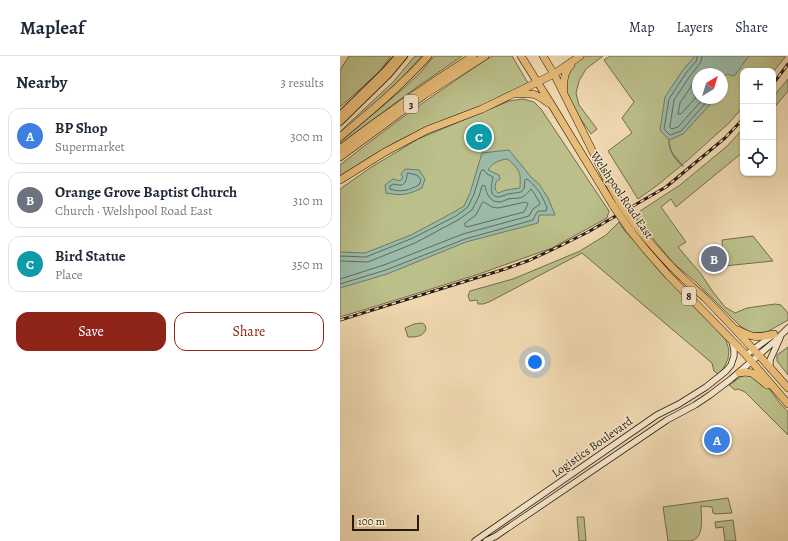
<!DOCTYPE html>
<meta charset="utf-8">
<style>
:root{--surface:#fff;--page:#f6f6f7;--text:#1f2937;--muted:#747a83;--line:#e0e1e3;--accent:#8f2418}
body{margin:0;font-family:Alegreya,serif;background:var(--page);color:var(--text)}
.controls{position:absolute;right:12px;top:12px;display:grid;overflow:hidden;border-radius:8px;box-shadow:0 1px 3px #0004}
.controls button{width:36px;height:36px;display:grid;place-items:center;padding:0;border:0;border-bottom:1px solid var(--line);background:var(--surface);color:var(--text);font:20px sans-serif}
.compass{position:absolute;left:352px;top:12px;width:36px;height:36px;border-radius:50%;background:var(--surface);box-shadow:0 1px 3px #0004;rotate:38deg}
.scale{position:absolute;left:12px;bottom:10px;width:67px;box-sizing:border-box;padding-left:4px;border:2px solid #271b0e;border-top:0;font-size:11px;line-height:14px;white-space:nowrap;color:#271b0e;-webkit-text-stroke:3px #f5e6cc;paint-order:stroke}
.you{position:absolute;left:195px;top:306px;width:14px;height:14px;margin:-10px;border:3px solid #fff;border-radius:50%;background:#1a73e8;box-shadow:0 0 0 6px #1a73e833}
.badge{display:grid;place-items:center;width:26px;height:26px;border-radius:50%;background:var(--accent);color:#fff;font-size:13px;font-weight:700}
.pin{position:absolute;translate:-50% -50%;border:2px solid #fff;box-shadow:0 1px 4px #0006}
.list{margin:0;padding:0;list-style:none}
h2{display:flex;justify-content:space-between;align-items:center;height:52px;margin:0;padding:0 16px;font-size:17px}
h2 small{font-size:13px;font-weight:400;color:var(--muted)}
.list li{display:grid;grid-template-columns:26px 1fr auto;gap:12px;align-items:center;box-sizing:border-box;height:56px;margin:0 8px 8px;padding:0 8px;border:1px solid var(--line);border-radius:12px}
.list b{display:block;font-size:15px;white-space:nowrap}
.list p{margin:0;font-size:13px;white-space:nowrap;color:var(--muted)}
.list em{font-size:13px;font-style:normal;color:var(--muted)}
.actions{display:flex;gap:8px;padding:12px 16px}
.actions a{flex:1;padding:9px 0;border:1px solid var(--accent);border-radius:12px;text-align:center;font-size:14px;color:var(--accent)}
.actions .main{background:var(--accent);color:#fff}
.icon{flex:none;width:22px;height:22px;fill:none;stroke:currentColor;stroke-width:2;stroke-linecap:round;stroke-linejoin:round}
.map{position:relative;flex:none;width:448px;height:485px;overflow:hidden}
header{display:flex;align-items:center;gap:24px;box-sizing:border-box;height:56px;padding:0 20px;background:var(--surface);border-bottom:1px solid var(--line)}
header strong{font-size:19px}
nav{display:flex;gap:22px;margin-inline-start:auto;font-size:14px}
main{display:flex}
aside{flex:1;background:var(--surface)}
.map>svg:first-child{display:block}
.green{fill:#bbbf8a;stroke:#716d4c;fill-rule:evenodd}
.water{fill:#9bbaa8;stroke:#6d7a6a;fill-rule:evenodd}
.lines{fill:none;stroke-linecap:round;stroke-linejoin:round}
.shore{stroke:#616a5b;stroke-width:1}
.stream{stroke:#6d7a6a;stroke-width:1.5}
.secondary-casing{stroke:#271b0e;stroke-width:7}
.primary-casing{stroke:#271b0e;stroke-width:8}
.highway-casing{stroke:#271b0e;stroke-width:8}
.secondary{stroke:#f5e6cc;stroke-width:5.5}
.primary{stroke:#e8bc78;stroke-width:6}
.highway{stroke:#e8bc78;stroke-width:7}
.rail-casing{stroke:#271b0e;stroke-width:3}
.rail{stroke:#f5e6cc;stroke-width:1.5;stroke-dasharray:4.5;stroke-linecap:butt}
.highway-bridge-casing{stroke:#271b0e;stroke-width:8;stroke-linecap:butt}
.highway-bridge{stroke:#e8bc78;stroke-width:7}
.labels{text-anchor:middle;stroke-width:3;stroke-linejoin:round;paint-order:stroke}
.shield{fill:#f5e6cc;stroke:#655847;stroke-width:1}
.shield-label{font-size:11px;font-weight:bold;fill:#271b0e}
.street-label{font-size:12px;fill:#271b0e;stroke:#f5e6cc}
</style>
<header>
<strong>Mapleaf</strong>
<nav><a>Map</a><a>Layers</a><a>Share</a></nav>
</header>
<main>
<aside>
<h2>Nearby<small>3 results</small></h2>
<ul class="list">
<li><span class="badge" style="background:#3f7fe0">A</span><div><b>BP Shop</b><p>Supermarket</p></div><em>300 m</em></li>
<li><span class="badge" style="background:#6b7280">B</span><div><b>Orange Grove Baptist Church</b><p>Church · Welshpool Road East</p></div><em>310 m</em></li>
<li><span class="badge" style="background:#0f9aa8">C</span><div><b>Bird Statue</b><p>Place</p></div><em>350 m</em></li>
</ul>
<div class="actions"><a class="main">Save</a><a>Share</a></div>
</aside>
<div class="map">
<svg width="448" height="485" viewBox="0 0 448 485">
<rect width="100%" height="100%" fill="#f0d9b1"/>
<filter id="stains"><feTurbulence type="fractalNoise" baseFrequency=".005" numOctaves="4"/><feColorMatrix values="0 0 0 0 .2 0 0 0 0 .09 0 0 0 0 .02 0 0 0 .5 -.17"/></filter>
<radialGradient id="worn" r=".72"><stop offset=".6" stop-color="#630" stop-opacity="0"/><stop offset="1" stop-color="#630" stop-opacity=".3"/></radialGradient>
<path class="green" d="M9 0H51L39 16 0 51V14Z
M75 0H82L58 26 0 78V76L7 69 53 26Z
M94 0H122L77 31 0 88V86L64 32 80 17Z
M152 0H172L188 27 145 49 119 58 80 74 54 87 0 121V109C49 70 100 34 152 0Z
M242 0H263L246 13 239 25 236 37 239 49 257 73 251 78 225 40V17Z
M270 0H446L433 16V15H403V51L389 67 349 103 319 128 298 143 268 95 292 77 282 62 294 46 264 4ZM358 18H382V42H358Z
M448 23V35L433 53V41Z
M183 43 194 46 201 53 269 155 267 162 212 192 139 218 72 239 0 261V133L30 112 78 83 169 45Z
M403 73V96L336 151 331 143 321 151 346 186 338 191 361 218 373 236 385 251 395 257 407 252 435 248 441 249 448 257V264L427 276 411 277 399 269 356 226 333 207 294 159 340 129 386 91Z
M279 166 284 174 366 261 386 284 389 294 388 303 383 313 378 318 374 315 372 307 242 197 149 246 143 248H138L137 244 130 245 128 240 130 235 173 223 240 195 266 179Z
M413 180 433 205 384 210 382 184Z
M82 267 85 269 86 273C83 281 76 281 68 281L65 272 74 268Z
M448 291V319L437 305V299Z
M408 319 417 323 431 335 439 346 448 356V379L405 336 398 333 395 334 389 329 402 320Z
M388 442 392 457 375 458 373 457 372 451 361 450C361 460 365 482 351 485 344 485 335 485 328 485L323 451Z
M237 461H244L246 485H239Z
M393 464 396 485H385L383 471 376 472 375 466Z"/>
<path class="water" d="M355 0H409L394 20 387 18 382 22V18H358V42H376L343 78 329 84 320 74 325 41 343 14Z
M169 94 191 121 199 128 208 142 215 159H199L198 167 126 186 47 218 0 232V196L25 197 71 179 114 156 124 150 130 137 142 97ZM167 103C171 105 172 107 175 110 182 118 180 122 180 132L166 134 158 137C154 134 155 130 156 126L160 123 159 119 148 114C152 107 159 104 167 103Z
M65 113 79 114 85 123 82 132C67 139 63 140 46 137L45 129 53 123 60 125 63 121 61 118Z"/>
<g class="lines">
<path class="shore" d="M357 0V4L346 17 329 43 324 73 330 79 341 75 370 42
M362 0 361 6 350 20 334 44 330 70V72L332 73 338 71 364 42
M358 20 340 47 338 58H341L358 39
M68 117 77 119 81 124 79 129C69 134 61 137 50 133V130L53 128C55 128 57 129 59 129 65 130 67 123 67 119Z
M144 146 152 151 158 152 186 146 188 148 184 156 127 171 125 170V167L136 159 142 147Z
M0 200 26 201 73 182 116 160 128 151 134 138 141 115 142 114H144L147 118 153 121C152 127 148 140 158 141 161 141 165 139 168 138 172 137 177 137 181 136L184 133 185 124 187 123C198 132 202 139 207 152L206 155H199L197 156 193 164 125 183 46 214 0 228
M0 205 28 206 75 187 118 164 132 154 139 140 142 130 143 129 145 130C146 137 150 146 159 146 162 146 165 144 168 143 173 142 180 143 184 140 187 138 189 135 191 133L192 134 200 147 199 149 193 153 189 160 123 178 44 209 0 223"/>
<path class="stream" d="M329 84C329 96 335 102 343 110"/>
<g class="secondary-casing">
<path id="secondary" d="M406 299 433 279
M430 311V304L440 282
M135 485 317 359 339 348 366 331 386 315 391 309 394 300V294L392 285
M146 485 156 480 327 364 355 349 370 339 391 323 435 285 448 272"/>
</g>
<g class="primary-casing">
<path id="primary" d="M0 59 45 15 58 0
M0 66 49 18 64 0"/>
</g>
<g class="highway-casing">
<path id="highway" d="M181 0 213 51 274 151
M203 0 214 18 267 124 280 147
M224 34C223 24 224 16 231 9
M177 38C192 37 196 37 208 47
M0 81C31 55 61 30 88 0
M0 93C43 60 87 29 133 0
M0 101 84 39 145 0
M0 124 45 96 87 74 142 53 173 38 214 18 240 0
M295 169C310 187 325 205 342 221 350 229 359 236 367 244 395 273 422 302 448 332
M289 173 306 194 328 219 406 299 448 348
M398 274C413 282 417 282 434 278
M399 317 405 316 412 317 427 329"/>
</g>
<use href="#secondary" class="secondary"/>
<use href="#primary" class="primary"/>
<use href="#highway" class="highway"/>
<g class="rail-casing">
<path id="rail" d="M433 28 448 8
M0 264 165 213 190 204 220 190 248 176 326 131 385 82 403 63"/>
</g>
<use href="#rail" class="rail"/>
<g class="highway-bridge-casing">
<path id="highway-bridge" d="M280 147 295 169
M274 151 289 173"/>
</g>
<use href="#highway-bridge" class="highway-bridge"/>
</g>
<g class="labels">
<g class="shield">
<rect x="64" y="39" width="14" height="18" rx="3"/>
<rect x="342" y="231" width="14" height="18" rx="3"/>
</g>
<g class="shield-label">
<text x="71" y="52">3</text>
<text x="349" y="244">8</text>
</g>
<g class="street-label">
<text transform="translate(282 139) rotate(56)" y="4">Welshpool Road East</text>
<text transform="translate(252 391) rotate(-35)" y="4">Logistics Boulevard</text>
</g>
</g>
<rect width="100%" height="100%" filter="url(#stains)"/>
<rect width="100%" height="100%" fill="url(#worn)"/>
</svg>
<div class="controls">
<button>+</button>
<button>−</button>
<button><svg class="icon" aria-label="locate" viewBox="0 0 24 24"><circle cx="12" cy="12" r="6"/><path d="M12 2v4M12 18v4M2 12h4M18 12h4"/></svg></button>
</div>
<svg class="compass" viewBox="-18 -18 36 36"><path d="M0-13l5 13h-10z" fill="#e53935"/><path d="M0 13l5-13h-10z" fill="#747a83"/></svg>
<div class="scale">100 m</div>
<div class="you"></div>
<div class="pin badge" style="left:377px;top:384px;background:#3f7fe0">A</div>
<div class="pin badge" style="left:374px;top:203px;background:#6b7280">B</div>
<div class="pin badge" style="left:139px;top:81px;background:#0f9aa8">C</div>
</div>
</main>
